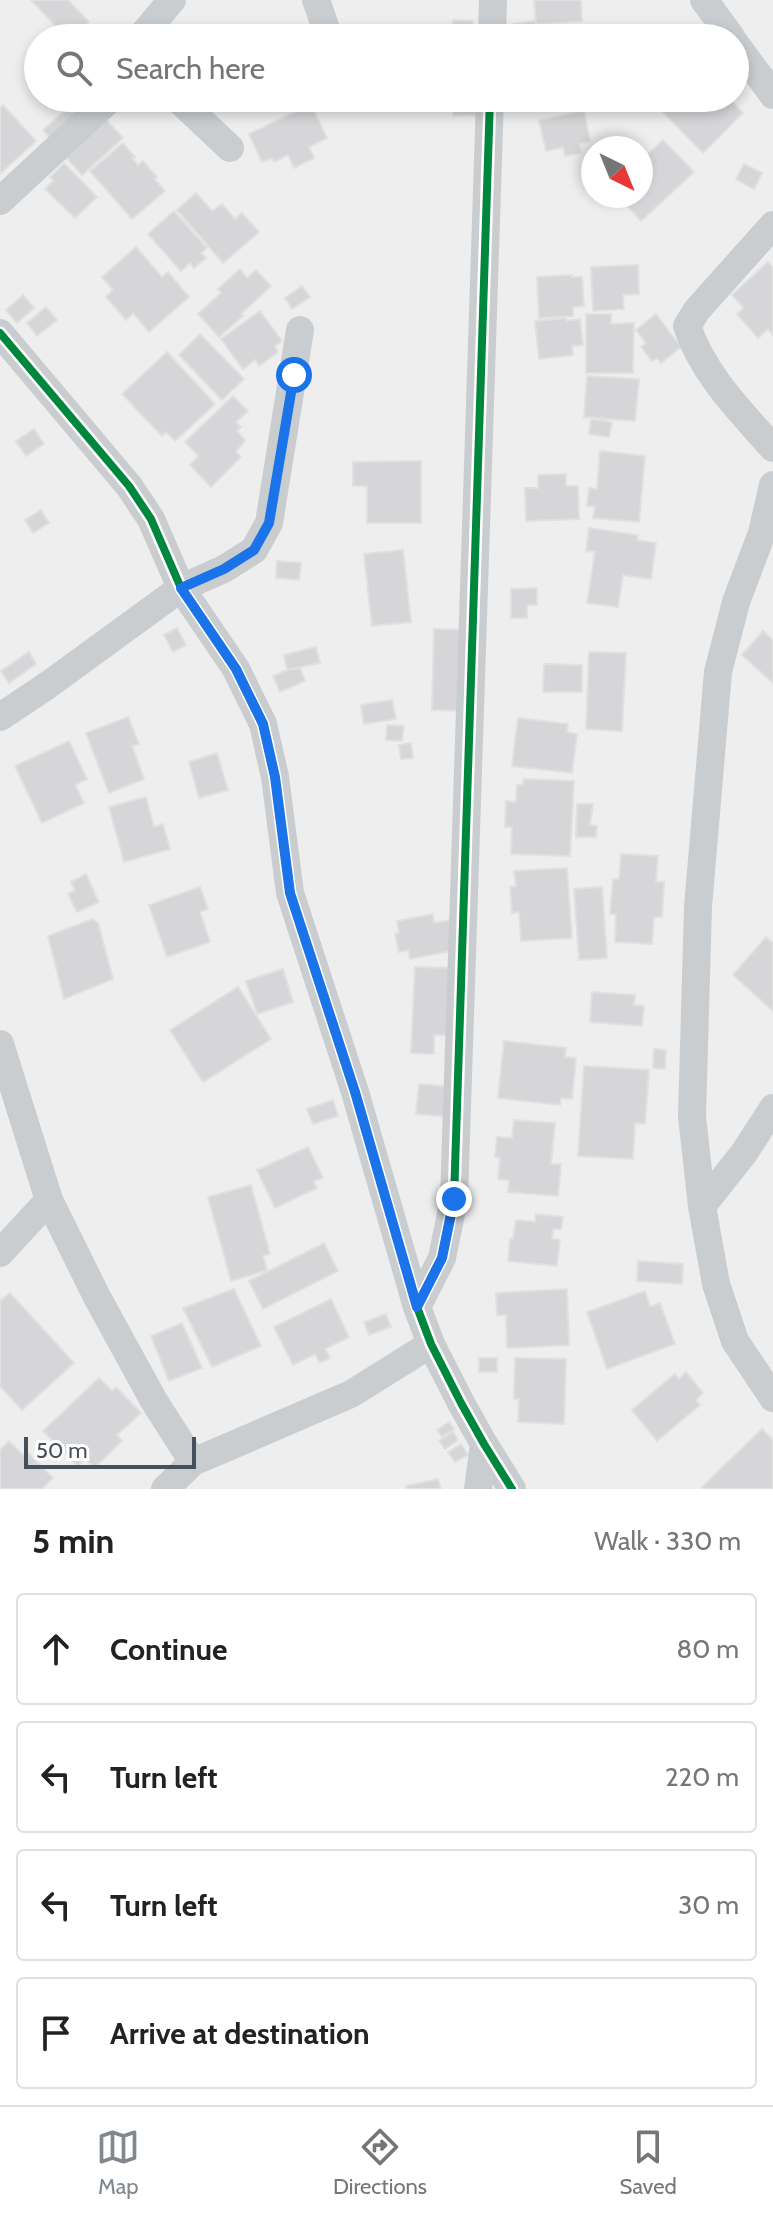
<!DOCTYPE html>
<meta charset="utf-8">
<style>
:root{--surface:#fff;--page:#f6f6f6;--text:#222;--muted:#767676;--line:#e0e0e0;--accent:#80878e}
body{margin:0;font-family:Cabin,sans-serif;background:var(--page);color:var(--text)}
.compass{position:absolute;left:581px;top:136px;width:72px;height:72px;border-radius:50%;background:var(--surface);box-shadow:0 4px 12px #0003;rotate:137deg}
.scale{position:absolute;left:24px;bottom:20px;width:172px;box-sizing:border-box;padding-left:8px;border:4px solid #45505b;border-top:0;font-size:22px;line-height:28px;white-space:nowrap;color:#45505b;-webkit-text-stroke:6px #fff;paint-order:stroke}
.stop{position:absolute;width:24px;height:24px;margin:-18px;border:6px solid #1a73e8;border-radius:50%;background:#fff}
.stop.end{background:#1a73e8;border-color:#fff;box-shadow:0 2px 8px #0008}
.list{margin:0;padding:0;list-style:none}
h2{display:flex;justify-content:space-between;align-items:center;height:104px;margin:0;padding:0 32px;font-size:34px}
h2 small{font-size:26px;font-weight:400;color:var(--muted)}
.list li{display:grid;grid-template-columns:52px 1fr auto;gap:24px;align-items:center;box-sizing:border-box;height:112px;margin:0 16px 16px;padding:0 16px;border:2px solid var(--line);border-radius:8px}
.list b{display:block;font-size:30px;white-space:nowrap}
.list em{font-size:26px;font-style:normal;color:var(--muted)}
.icon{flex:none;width:44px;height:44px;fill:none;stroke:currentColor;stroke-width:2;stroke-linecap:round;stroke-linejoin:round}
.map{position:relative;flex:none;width:773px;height:1489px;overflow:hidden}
.search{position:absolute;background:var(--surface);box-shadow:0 4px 12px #0003;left:24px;right:24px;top:24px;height:88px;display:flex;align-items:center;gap:20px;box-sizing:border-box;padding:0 28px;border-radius:44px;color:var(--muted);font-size:30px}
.sheet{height:616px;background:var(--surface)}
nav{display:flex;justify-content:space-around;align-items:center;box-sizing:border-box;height:112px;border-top:2px solid var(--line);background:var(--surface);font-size:22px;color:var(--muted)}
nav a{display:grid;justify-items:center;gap:4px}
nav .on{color:var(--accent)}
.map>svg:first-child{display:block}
.building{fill:#d6d6d8;stroke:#e0e0e1;stroke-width:2}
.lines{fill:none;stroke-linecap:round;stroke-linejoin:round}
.minor{stroke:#cacdcf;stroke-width:28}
.cycleway-casing{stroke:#fff;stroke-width:13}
.cycleway{stroke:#00873e;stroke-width:8}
.route{stroke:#1a73e8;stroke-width:10}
</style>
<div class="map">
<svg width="773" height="1489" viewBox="0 0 773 1489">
<rect width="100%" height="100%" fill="#efeeee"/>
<path class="building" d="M31 0H68L89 22 72 38H67Z
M534 0H581L582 21 536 24Z
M453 20 473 21 472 35 452 33Z
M535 21V25L542 24 543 33 514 37 513 24Z
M204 27 213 38H191Z
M263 98H306L287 108 284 102 270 110Z
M541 98H556L555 107 541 106Z
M574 98H595L594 108H574Z
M649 98H729L743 113 703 153Z
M76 101 86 112 53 141 43 130Z
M478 101V115L453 116V102Z
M311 104 327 138 309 147 314 158 294 168 288 155 274 162 272 158 262 162 249 134Z
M3 105 36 141 0 174V109Z
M584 111 590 141 579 144 581 153 565 156 563 147 546 151 539 120Z
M104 117 123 138 82 175 63 154Z
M663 140 694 172 641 221 618 196H641V161Z
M123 143 135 157 132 158 138 165 143 161 157 177 154 179 165 191 132 219 90 171Z
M64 163 97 197 75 218 45 189 53 181 50 177Z
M744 164 762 173 754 189 736 179Z
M196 193 212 211 222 204 235 219 242 213 259 232 223 263 177 210Z
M174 211 207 248 201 253 206 258 194 268 190 263 181 271 148 234Z
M136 247 162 277 168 272 189 297 149 332 133 313 126 320 106 297 113 290 102 277Z
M768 262 773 268V335L768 329 758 338 737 314 744 308 732 295Z
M638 265 639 294 623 295 624 309 593 311 591 267Z
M240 269 247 278 256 270 271 286 241 314 243 316 219 337 198 314 221 293 218 289Z
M572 275V277H582L584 306 573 307V316L539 318 537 277Z
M302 286 310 297 292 309 285 298Z
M23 295 34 308 17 323 6 310Z
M46 307 57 320 37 336 27 323Z
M260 311 282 341 275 346 278 352 259 366 255 360 243 369 221 339Z
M586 314H611V324L634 323 633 373H586Z
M656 314 681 347 661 363 657 358 652 361 641 347 646 343 636 330Z
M566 318 567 321 580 319 583 345 572 346 573 355 539 359 535 321Z
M200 334 244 379 222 400 179 355Z
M167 352 215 404 175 441 166 432 162 436 122 394Z
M587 376 639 379 635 421 584 417Z
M233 396 248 411 236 422 241 427 237 431 245 440 236 452 241 457 211 487 190 465 199 456 185 442Z
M591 419 612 422 609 437 589 434Z
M34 429 44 444 26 456 16 441Z
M600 451 645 456 639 522 593 518 595 506H587L589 488 597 489Z
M421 461V523H367V486H353V462Z
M566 474V486H578L579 519 526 521 525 488H538V475Z
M41 510 49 523 33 533 25 520Z
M589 528 638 535 637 540 656 543 651 579 623 575 618 607 587 603 595 552 586 551Z
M403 550 411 622 372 626 364 554Z
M277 561 301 563 299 580 276 578Z
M537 588V605H527V618H511V589Z
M177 628 186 645 173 652 164 635Z
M434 629 465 630 463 711 432 710Z
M763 631 773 640V683L742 655Z
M316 647 320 663 287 670 284 655Z
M29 652 36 664 9 683 1 671Z
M589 652 626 653 622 731 586 729Z
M544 664 582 665V692H543Z
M300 668 305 681 280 692 273 676 287 670Z
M392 700 396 719 364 724 361 705Z
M128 717 139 744 132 746 144 779 109 793 86 733Z
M518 718 568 724 567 732 577 734 572 773 512 766Z
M387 725 404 726 402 741 386 740Z
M69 741 87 779 75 785 84 803 42 823 15 766Z
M411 743 413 758 401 759 399 745Z
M217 753 228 790 199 798 189 762Z
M524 779 574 781 570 856 511 854 512 827H505L506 801 516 802 517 785H523Z
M146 797 154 827 163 824 170 849 124 862 109 807Z
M577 804H593L590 825 597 826 596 837H576Z
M621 854 658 856 656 882H664L662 917H654L652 944 615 942 616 914H610L613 879H619Z
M567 868 572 938 521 941 519 912 512 913 510 887 516 886 514 871Z
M86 874 99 902 77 912 68 894 75 890 71 882Z
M200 887 208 909 200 912 210 942 167 957 149 905Z
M602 887 607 958 579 960 574 889Z
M433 914 434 923 451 920 456 950 410 959 408 950 399 952 395 934 399 933 397 921Z
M92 919 98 923 113 979 64 999 48 936Z
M766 937 773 943V1011L733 975Z
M415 967 453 968 450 1035H434V1054L411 1053Z
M283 969 293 1002 257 1014 246 981Z
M238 987 271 1039 203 1082 170 1030Z
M592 992 635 995 634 1005 644 1006 642 1026 590 1022Z
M504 1041 566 1048 565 1057 576 1058 572 1099 561 1098 560 1105 498 1098Z
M654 1049 666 1050 665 1069 653 1068Z
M584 1066 649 1070 645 1124 635 1123 633 1159 578 1156Z
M419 1084 455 1087 452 1117 416 1114Z
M333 1100 338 1116 313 1124 307 1109Z
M514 1120 555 1123 551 1164H561L558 1196 508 1192 509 1180 498 1179 500 1158 495 1157 497 1137 512 1138Z
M308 1147 323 1178 314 1181 317 1188 275 1208 257 1170Z
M251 1185 270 1254 263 1256 267 1270 231 1281 208 1197Z
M536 1214 563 1217 561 1229H553L552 1239 560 1240 557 1266 508 1261 510 1239H513L516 1220 535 1222Z
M324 1243 338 1271 263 1309 249 1281Z
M638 1261 683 1264 682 1284 637 1281Z
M234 1289 261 1346 212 1367 183 1308Z
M567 1289 569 1345 507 1348 506 1315H497L496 1293Z
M645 1291 650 1307 660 1303 675 1344 607 1369 587 1312Z
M10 1293 74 1363 22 1410 0 1386V1301Z
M331 1299 349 1337 325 1349 330 1358 320 1363 315 1354 293 1365 274 1327Z
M386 1314 391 1327 369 1335 364 1322Z
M182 1323 202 1368 169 1381 151 1336Z
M479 1358H497V1372H479Z
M515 1358 566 1359 564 1424 518 1422 519 1399H514Z
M686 1372 703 1393 696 1400 700 1405 657 1441 632 1410 675 1374 679 1379Z
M99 1378 112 1391 116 1387 141 1413 117 1435 122 1441 94 1468 85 1458 78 1466 43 1431Z
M449 1422 454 1429 442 1437 437 1430Z
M762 1429 773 1440V1489H704L702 1487Z
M453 1432 458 1440 445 1449 439 1441Z
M9 1441 25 1457 28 1453 53 1478 42 1489H0V1450Z
M461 1444 468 1455 455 1462 448 1452Z
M438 1479 441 1489H407L406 1486Z"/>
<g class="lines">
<path class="minor" d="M316 0 325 26
M704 0 732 38
M140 38 172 0
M492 38 493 0
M735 43 773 95
M177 98 230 148
M0 201 111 98
M773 225 697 310 687 326C703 374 740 411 773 448
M0 333 129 486 151 519 181 588 236 669 263 724 275 777 290 893 355 1092 417 1307 431 1344 461 1403 484 1444 512 1489
M773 485 762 533 736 602 718 672 698 907 692 1117 702 1206 716 1284 735 1341 773 1398
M0 717 48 685 181 588 224 569 254 550 269 523 300 330
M0 1044 49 1200 97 1297 154 1401 193 1462
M702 1206 744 1153 773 1108
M0 1253 49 1200
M417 1307 442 1258 454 1199 490 98
M165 1489 193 1462 351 1394 431 1344
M478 1489 484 1444"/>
<g class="cycleway-casing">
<path id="cycleway" d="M0 333 129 486 151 519 181 588 236 669 263 724 275 777 290 893 355 1092 417 1307 431 1344 461 1403 484 1444 512 1489
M417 1307 442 1258 454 1199 490 98"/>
</g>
<use href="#cycleway" class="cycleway"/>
</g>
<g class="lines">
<path class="route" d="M294 375 269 523 254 550 224 569 181 588 236 669 263 724 275 777 290 893 355 1092 417 1307 442 1258 454 1199"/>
</g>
</svg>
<svg class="compass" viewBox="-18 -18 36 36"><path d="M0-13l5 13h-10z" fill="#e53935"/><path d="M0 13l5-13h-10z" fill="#767676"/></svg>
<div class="scale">50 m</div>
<div class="stop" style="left:294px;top:375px"></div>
<div class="stop end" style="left:454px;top:1199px"></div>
<div class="search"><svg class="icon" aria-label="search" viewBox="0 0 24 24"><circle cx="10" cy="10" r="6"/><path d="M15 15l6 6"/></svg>Search here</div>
</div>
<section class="sheet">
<h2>5 min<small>Walk · 330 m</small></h2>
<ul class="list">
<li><svg class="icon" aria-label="ahead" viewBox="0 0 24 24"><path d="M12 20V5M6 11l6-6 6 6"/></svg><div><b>Continue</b></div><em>80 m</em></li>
<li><svg class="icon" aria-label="left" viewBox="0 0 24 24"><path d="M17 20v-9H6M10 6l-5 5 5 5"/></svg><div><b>Turn left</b></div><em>220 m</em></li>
<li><svg class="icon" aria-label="left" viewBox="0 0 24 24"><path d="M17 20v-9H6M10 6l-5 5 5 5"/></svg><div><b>Turn left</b></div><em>30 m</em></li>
<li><svg class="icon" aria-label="arrive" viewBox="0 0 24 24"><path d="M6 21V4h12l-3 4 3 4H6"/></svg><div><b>Arrive at destination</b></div></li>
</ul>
</section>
<nav>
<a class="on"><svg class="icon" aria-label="map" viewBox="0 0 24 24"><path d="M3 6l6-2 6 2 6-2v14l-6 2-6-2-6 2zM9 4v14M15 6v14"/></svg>Map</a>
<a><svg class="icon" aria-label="directions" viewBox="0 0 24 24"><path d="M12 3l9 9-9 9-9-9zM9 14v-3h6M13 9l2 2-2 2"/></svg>Directions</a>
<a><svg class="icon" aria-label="saved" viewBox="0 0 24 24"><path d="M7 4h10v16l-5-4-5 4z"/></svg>Saved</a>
</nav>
